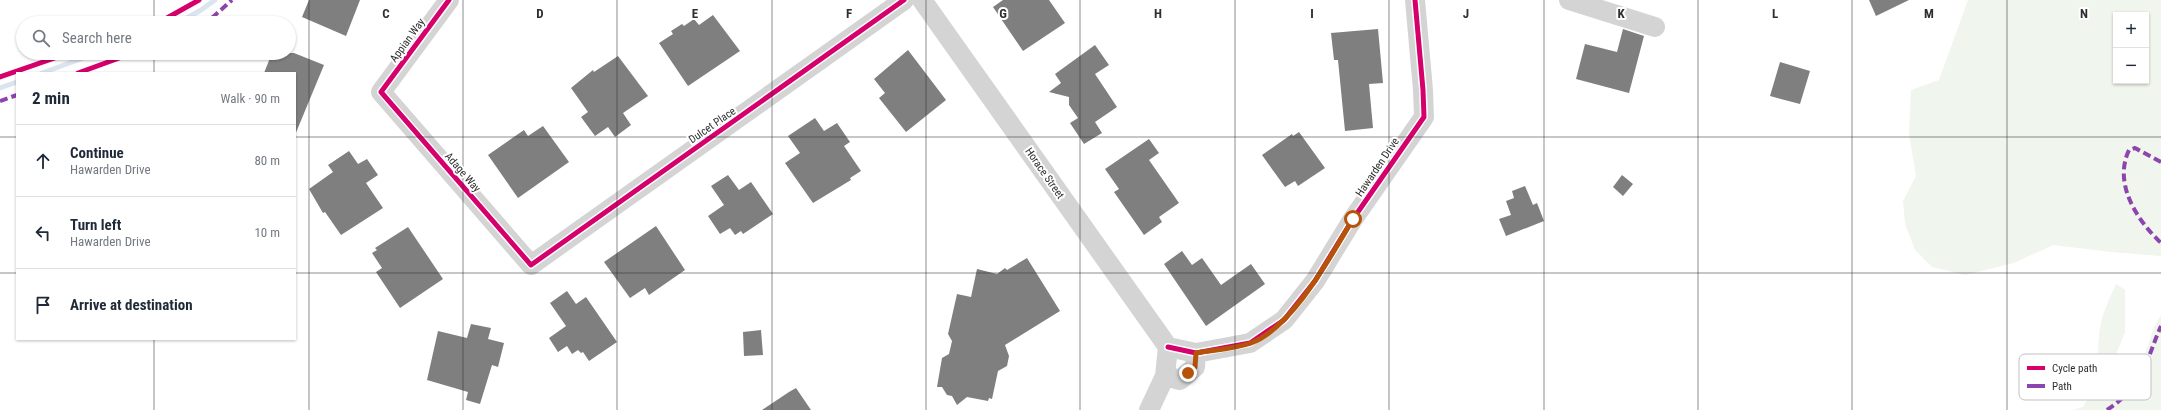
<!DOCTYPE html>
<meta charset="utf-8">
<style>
:root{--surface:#fff;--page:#f6f6f7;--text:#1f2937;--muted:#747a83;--line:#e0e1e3}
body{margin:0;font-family:"Roboto Condensed",sans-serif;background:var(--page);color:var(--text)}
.controls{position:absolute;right:12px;top:12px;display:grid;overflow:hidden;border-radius:0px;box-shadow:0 1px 3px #0004}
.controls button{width:36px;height:36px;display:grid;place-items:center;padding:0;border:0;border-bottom:1px solid var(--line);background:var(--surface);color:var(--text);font:20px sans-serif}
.stop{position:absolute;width:12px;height:12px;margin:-9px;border:3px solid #b45309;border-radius:50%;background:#fff}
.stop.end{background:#b45309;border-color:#fff;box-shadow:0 1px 4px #0008}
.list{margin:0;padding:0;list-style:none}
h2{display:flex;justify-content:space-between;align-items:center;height:52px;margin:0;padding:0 16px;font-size:17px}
h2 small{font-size:13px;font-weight:400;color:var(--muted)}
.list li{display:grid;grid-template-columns:26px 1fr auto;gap:12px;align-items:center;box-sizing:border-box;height:72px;padding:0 16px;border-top:1px solid var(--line)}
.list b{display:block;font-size:15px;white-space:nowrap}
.list p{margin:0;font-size:13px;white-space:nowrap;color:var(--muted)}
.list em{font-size:13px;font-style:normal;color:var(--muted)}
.icon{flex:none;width:22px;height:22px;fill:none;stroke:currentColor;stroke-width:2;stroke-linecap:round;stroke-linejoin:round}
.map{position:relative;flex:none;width:2161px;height:410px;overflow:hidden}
.search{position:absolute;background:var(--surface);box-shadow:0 1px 3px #0004;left:16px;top:16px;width:280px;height:44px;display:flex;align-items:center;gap:10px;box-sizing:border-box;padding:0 14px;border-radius:22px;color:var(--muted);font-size:15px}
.panel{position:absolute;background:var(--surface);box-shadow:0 1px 3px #0004;left:16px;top:72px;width:280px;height:268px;border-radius:0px}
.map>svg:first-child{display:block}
.green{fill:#f0f5ed;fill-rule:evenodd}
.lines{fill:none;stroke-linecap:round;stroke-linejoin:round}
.stream{stroke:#dbe5f0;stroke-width:5}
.building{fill:#7f7f7f}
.minor{stroke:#d4d4d4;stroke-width:20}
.quiet{stroke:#8e44ad;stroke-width:4;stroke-dasharray:8 4;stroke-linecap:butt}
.cycleway-casing{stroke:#fff;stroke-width:8}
.cycleway{stroke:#d6006c;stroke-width:5}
.route{stroke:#b45309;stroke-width:5}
.grid{fill:none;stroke:#2f2f2f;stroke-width:1;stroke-opacity:0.55}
.labels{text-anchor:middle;stroke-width:4;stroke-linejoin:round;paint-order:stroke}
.street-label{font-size:11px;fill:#2f2f2f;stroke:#fff}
.key{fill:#fff;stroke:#c1c1c1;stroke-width:1}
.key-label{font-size:11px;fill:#2f2f2f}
.grid-label{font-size:13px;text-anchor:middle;font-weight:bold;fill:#2f2f2f;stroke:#fff;stroke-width:4;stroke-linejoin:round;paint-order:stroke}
</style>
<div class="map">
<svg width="2161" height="410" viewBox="0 0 2161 410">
<rect width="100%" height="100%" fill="#fff"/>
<path class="green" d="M1968 0H2161V256L2111 252 2053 245 2014 263 1965 275 1932 267 1915 250 1905 224 1903 201 1916 176 1909 134 1911 90 1939 80ZM2116 15H2146V81H2116Z
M2116 284 2125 290V332L2115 357 2117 376 2125 388 2138 375 2154 327 2161 315V410H2073L2083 407C2100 377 2096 360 2100 328 2102 313 2110 298 2116 284Z"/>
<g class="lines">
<path class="stream" d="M178 23 201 10 215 0
M42 73 97 53
M0 88 17 82"/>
</g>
<path class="building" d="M309 0H360L346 36 302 17Z
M1003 0H1049L1065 23 1023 51 993 7Z
M1869 0H1909L1876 16Z
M713 15 740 51 688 86 659 43 673 34 671 31 682 24 684 26 694 19 699 25Z
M1378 29 1383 83 1369 84 1373 128 1345 131 1338 60H1334L1331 33Z
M1623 29 1644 36 1629 93 1576 79 1585 44 1617 52Z
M1095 45 1109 65 1095 74 1117 107 1095 122 1102 133 1084 144 1070 123 1078 118 1069 105V97L1049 92 1061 83 1055 74Z
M908 50 946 100 906 132 879 98 885 93 874 79Z
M272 53H294L324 65 295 135V73H264Z
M618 56 648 96 623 113 631 125 615 137 608 127 595 136 581 117 588 112 571 88 593 70 594 72Z
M1780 62 1810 71 1800 104 1770 96Z
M815 118 824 131 837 123 850 142 844 146 861 171 850 178 851 180 813 203 785 163 800 153 788 136Z
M543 126 569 162 518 198 488 155 524 130 528 136Z
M1299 132 1325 168 1298 186 1295 181 1285 187 1262 155 1292 134 1293 136Z
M1149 139 1159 153 1149 160 1179 203 1159 217 1162 222 1144 235 1114 192 1119 189 1105 169Z
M349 151 358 164 367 159 378 175 366 183 383 208 341 235 325 212 323 213 309 189 333 172 328 165Z
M728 175 739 190 751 182 773 214 743 234 741 231 735 235 730 228 720 234 708 216 724 205 711 186Z
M1622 175 1633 184 1623 196 1613 187Z
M1525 186 1533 205 1537 203 1544 221 1506 236 1499 219 1511 215 1506 201 1514 198 1512 191Z
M656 226 685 270 649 295 645 288 630 298 604 262Z
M408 227 443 279 400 308 376 272 382 268 372 253 377 250 375 248Z
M1182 251 1192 265 1202 258 1221 285 1251 264 1265 284 1206 326 1164 264Z
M1027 258 1060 311 1005 345 1009 356 1007 366 998 371 992 399 989 398 988 401 967 397 957 405 952 396 947 395 942 387H937L942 358 949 354 952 341 948 334 957 294 971 297 977 269 997 274 1005 268 1007 270Z
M567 291 576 304 586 297 617 342 589 361 583 352 581 353 578 350 572 354 567 346 558 352 549 338 566 326 550 303Z
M471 324 491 328 488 339 504 343 498 367 492 365 480 404 466 400 468 392 427 380 438 331 467 338Z
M761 330 763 355 744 356 743 332Z
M796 388 811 410H762L789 392Z"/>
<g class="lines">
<path class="minor" d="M449 0 381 92 531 265 904 0
M922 0 1168 347
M1569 0 1655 27
M1168 347 1196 353 1250 343 1284 320 1315 281 1353 219 1424 117 1423 90 1415 0
M1165 376 1180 380 1195 367 1196 353
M1149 410 1165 376 1168 347"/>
<path class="quiet" d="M201 23 213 17 232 0
M0 101 17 95
M2161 162 2135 148 2129 150C2113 184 2137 220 2161 243
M2107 410C2145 384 2144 365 2161 326"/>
<g class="cycleway-casing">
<path id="cycleway" d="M449 0 381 92 531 265 904 0
M154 23 167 18 199 0
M78 73 133 53
M0 77 69 53
M1168 347 1196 353 1250 343 1284 320 1315 281 1353 219 1424 117 1423 90 1415 0"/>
</g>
<use href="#cycleway" class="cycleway"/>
</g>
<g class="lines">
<path class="route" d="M1188 373 1195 367 1196 353C1213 350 1234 349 1251 343 1293 327 1330 257 1353 219"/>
</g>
<path class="grid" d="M154 0V23M309 0V410M463 0V410M617 0V410M772 0V410M926 0V410M1080 0V410M1235 0V410M1389 0V410M1544 0V410M1698 0V410M1852 0V410M2007 0V410M154 53V73M0 137H17M295 137H2161M0 273H17M295 273H2161M154 339V410"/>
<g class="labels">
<g class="street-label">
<text transform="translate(407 40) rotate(-54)" y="4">Appian Way</text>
<text transform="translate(712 125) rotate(-35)" y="4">Dulcet Place</text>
<text transform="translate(1377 167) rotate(-56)" y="4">Hawarden Drive</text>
<text transform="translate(463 172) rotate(49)" y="4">Adage Way</text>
<text transform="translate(1045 173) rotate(55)" y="4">Horace Street</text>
</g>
</g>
<rect x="2019" y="354" width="132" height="46" rx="6" class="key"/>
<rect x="2027" y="366" width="18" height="4" fill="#d6006c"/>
<rect x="2027" y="384" width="18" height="4" fill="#8e44ad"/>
<g class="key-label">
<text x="2052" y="372">Cycle path</text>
<text x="2052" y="390">Path</text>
</g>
<g class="grid-label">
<text x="386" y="18">C</text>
<text x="540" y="18">D</text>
<text x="695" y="18">E</text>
<text x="849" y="18">F</text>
<text x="1003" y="18">G</text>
<text x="1158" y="18">H</text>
<text x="1312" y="18">I</text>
<text x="1466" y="18">J</text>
<text x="1621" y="18">K</text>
<text x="1775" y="18">L</text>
<text x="1929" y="18">M</text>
<text x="2084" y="18">N</text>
</g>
</svg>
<div class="controls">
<button>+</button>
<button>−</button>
</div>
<div class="stop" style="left:1353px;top:219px"></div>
<div class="stop end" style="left:1188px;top:373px"></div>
<div class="search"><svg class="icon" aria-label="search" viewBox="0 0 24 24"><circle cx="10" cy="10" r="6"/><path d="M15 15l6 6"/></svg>Search here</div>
<section class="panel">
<h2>2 min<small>Walk · 90 m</small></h2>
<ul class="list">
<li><svg class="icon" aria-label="ahead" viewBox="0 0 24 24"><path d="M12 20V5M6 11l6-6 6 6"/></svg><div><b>Continue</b><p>Hawarden Drive</p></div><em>80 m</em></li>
<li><svg class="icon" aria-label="left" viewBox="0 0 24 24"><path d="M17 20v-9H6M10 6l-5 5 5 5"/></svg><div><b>Turn left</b><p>Hawarden Drive</p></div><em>10 m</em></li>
<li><svg class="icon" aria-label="arrive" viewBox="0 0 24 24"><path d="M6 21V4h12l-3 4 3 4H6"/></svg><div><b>Arrive at destination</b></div></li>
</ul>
</section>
</div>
